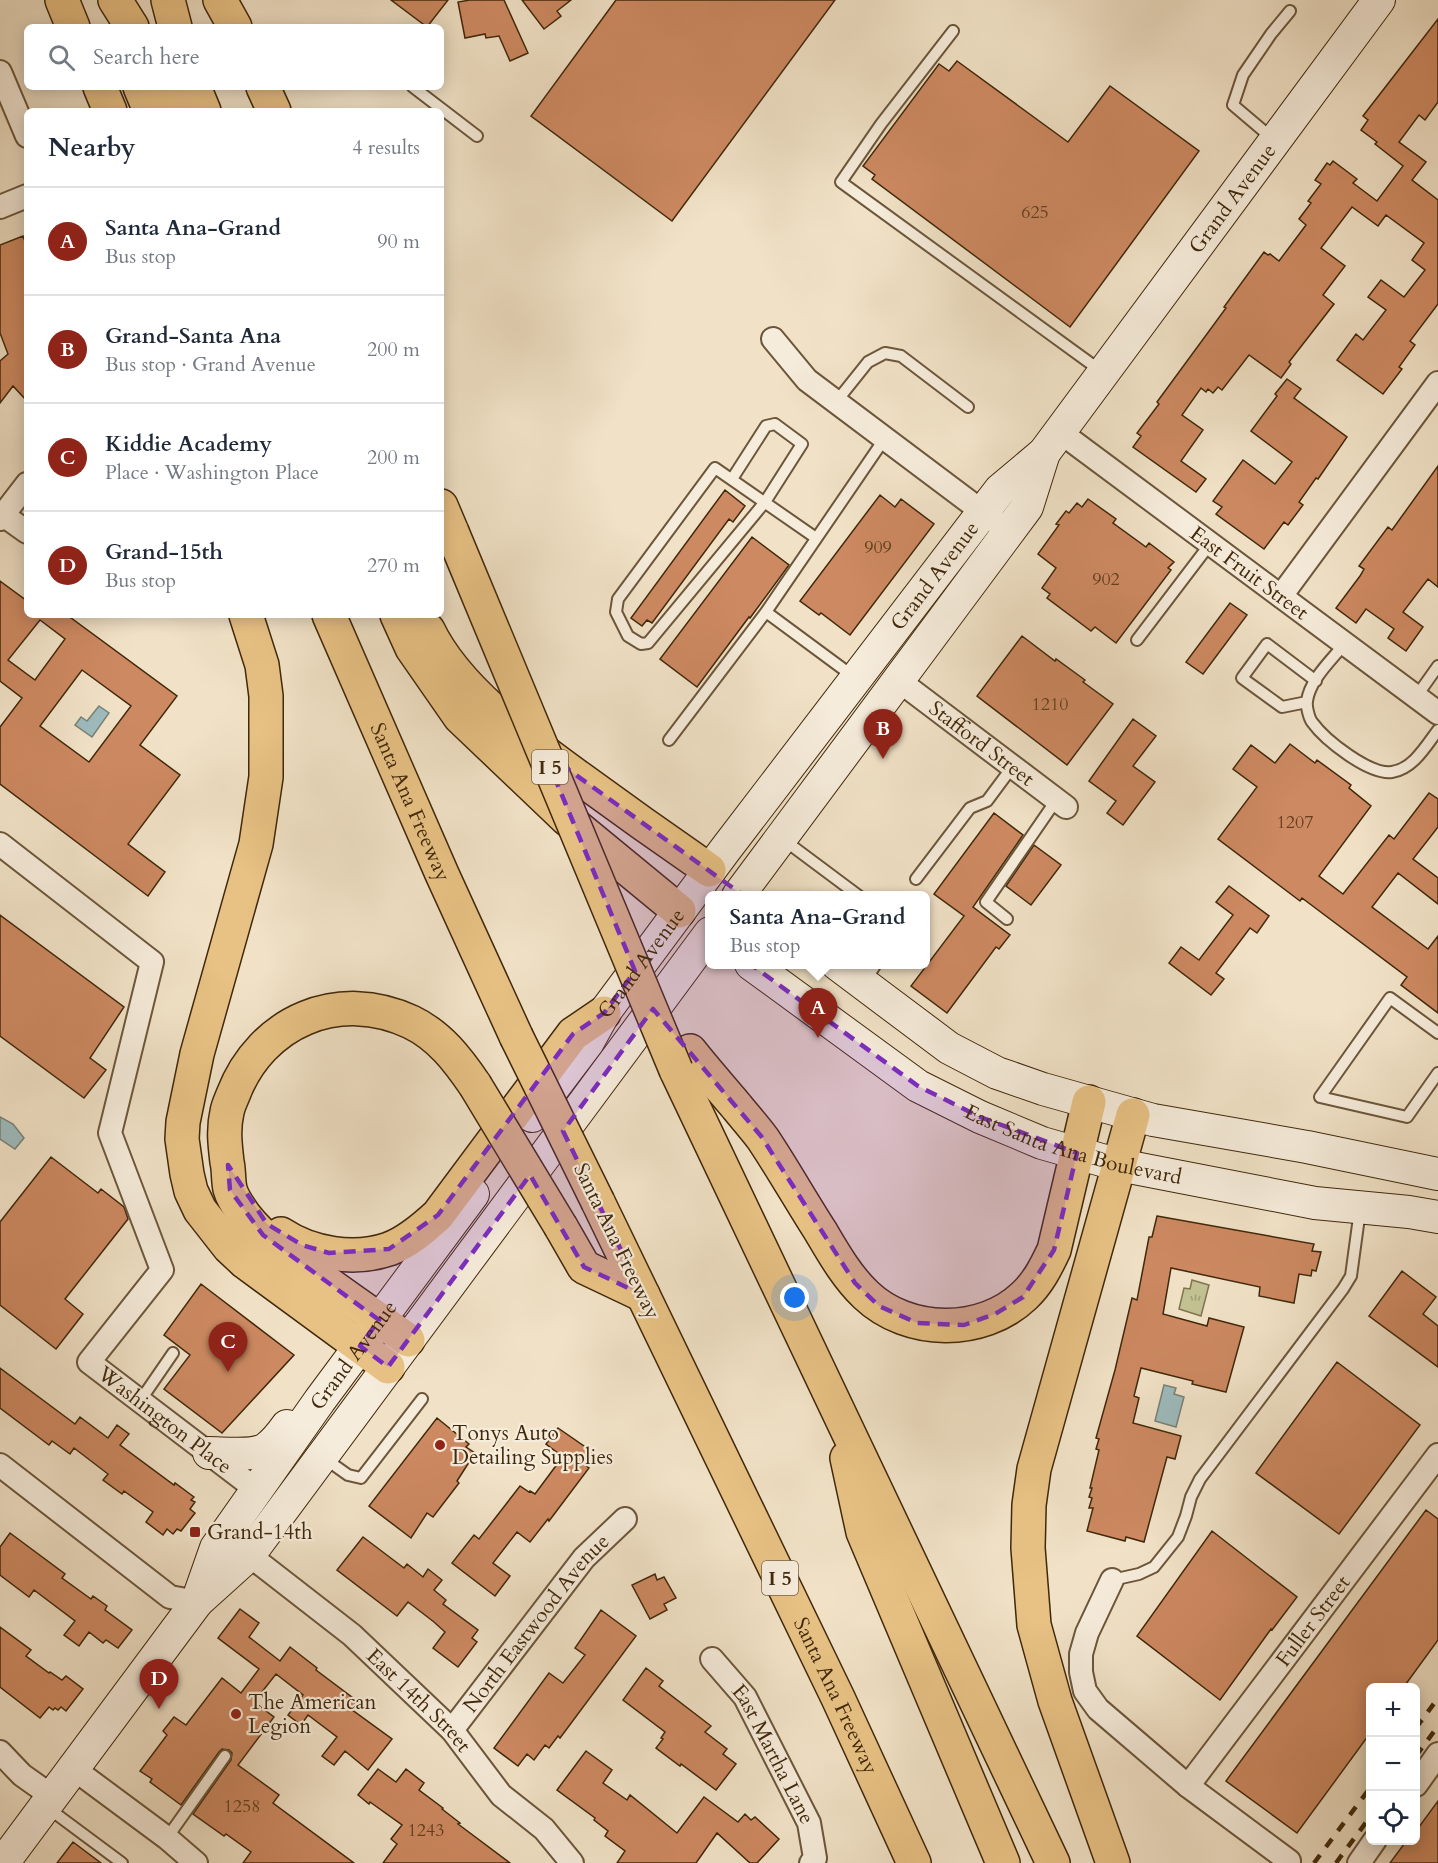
<!DOCTYPE html>
<meta charset="utf-8">
<style>
:root{--surface:#fff;--page:#f2f2f3;--text:#1f2937;--muted:#747a83;--line:#e0e1e3;--accent:#8f2418}
body{margin:0;font-family:Cardo,serif;background:var(--page);color:var(--text)}
.controls{position:absolute;right:18px;bottom:18px;display:grid;overflow:hidden;border-radius:9px;box-shadow:0 3px 15px #0003}
.controls button{width:54px;height:54px;display:grid;place-items:center;padding:0;border:0;border-bottom:2px solid var(--line);background:var(--surface);color:var(--text);font:30px sans-serif}
.you{position:absolute;left:795px;top:1298px;width:21px;height:21px;margin:-15px;border:4px solid #fff;border-radius:50%;background:#1a73e8;box-shadow:0 0 0 9px #1a73e833}
.badge{display:grid;place-items:center;width:39px;height:39px;border-radius:50%;background:var(--accent);color:#fff;font-size:20px;font-weight:700}
.pin{position:absolute;translate:-50% -50px;filter:drop-shadow(0 2px 3px #0008)}
.pin::after{content:'';position:absolute;top:32px;width:21px;height:18px;background:inherit;clip-path:polygon(0 0,100% 0,50% 100%)}
.popup{position:absolute;left:705px;top:891px;width:225px;height:78px;box-sizing:border-box;display:grid;place-content:center;border-radius:9px;background:var(--surface);filter:drop-shadow(0 2px 4px #0005);font-size:20px;white-space:nowrap;color:var(--muted)}
.popup b{font-size:22px;color:var(--text)}
.popup::after{content:'';position:absolute;left:50%;top:100%;margin-left:-12px;border:12px solid transparent;border-top-color:var(--surface)}
.list{margin:0;padding:0;list-style:none}
h2{display:flex;justify-content:space-between;align-items:center;height:78px;margin:0;padding:0 24px;font-size:26px}
h2 small{font-size:20px;font-weight:400;color:var(--muted)}
.list li{display:grid;grid-template-columns:39px 1fr auto;gap:18px;align-items:center;box-sizing:border-box;height:108px;padding:0 24px;border-top:2px solid var(--line)}
.list b{display:block;font-size:22px;white-space:nowrap}
.list p{margin:0;font-size:20px;white-space:nowrap;color:var(--muted)}
.list em{font-size:20px;font-style:normal;color:var(--muted)}
.icon{flex:none;width:33px;height:33px;fill:none;stroke:currentColor;stroke-width:2;stroke-linecap:round;stroke-linejoin:round}
.map{position:relative;flex:none;width:1438px;height:1863px;overflow:hidden}
.search{position:absolute;background:var(--surface);box-shadow:0 3px 15px #0003;left:24px;top:24px;width:420px;height:66px;display:flex;align-items:center;gap:15px;box-sizing:border-box;padding:0 21px;border-radius:9px;color:var(--muted);font-size:22px}
.panel{position:absolute;background:var(--surface);box-shadow:0 3px 15px #0003;left:24px;top:108px;width:420px;height:510px;border-radius:9px}
.map>svg:first-child{display:block}
.park{fill:url(#park-tufts);stroke:#80744e;stroke-width:1.5}
.water{fill:#9ebcbf;stroke:#788177;stroke-width:1.5}
.building{fill:#cd8961;stroke:#40280b;stroke-width:1.5;fill-rule:evenodd}
.lines{fill:none;stroke-linecap:round;stroke-linejoin:round}
.lane-casing{stroke:#6c563a;stroke-width:14}
.street-casing{stroke:#6c563a;stroke-width:26}
.secondary-casing{stroke:#40280b;stroke-width:34}
.highway-casing{stroke:#40280b;stroke-width:36}
.lane{stroke:#f6ecdb;stroke-width:10}
.street{stroke:#f6ecdb;stroke-width:22}
.secondary{stroke:#f6ecdb;stroke-width:32}
.highway{stroke:#e8c184;stroke-width:33}
.rail{stroke:#40280b;stroke-width:4.5;stroke-dasharray:10 10;stroke-linecap:butt}
.highway-bridge-casing{stroke:#40280b;stroke-width:36;stroke-linecap:butt}
.highway-bridge{stroke:#e8c184;stroke-width:33}
.marked{fill:#7b2cbf;fill-opacity:0.2;stroke:#7b2cbf;stroke-width:4.5;stroke-dasharray:12 8;stroke-linejoin:round}
.poi-dot{fill:#8f2418;stroke:#f6ecdb;stroke-width:2}
.labels{text-anchor:middle;stroke-width:4.5;stroke-linejoin:round;paint-order:stroke}
.number-label{font-size:18px;fill:#634020}
.shield{fill:#f6ecdb;stroke:#776349;stroke-width:1.5}
.shield-label{font-size:20px;font-weight:bold;fill:#40280b}
.street-label{font-size:21px;fill:#40280b;stroke:#f6ecdb}
.poi-label{font-size:21px;fill:#40280b;stroke:#f6ecdb;text-anchor:start}
</style>
<div class="map">
<svg width="1438" height="1863" viewBox="0 0 1438 1863">
<defs>
<pattern id="park-tufts" width="24" height="20" patternUnits="userSpaceOnUse" patternTransform="scale(1.5)"><rect width="24" height="20" fill="#c1c191"/><path d="M3 7l-1-3M5 7V3M7 7l1-3M15 17l-1-3M17 17v-4M19 17l1-3" fill="none" stroke="#9e9d75"/></pattern>
</defs>
<rect width="100%" height="100%" fill="#f1e2c7"/>
<filter id="stains"><feTurbulence type="fractalNoise" baseFrequency=".00333" numOctaves="4"/><feColorMatrix values="0 0 0 0 .2 0 0 0 0 .09 0 0 0 0 .02 0 0 0 .5 -.17"/></filter>
<radialGradient id="worn" r=".72"><stop offset=".6" stop-color="#630" stop-opacity="0"/><stop offset="1" stop-color="#630" stop-opacity=".3"/></radialGradient>
<path class="park" d="M1192 1280 1209 1285 1201 1316 1179 1309 1184 1288 1190 1289Z"/>
<path class="water" d="M99 706 109 713 92 737 75 725 81 717 87 721Z
M0 1117 13 1124 24 1138 15 1149 0 1139Z
M1164 1385 1176 1388 1174 1394 1184 1397 1176 1427 1155 1421Z"/>
<path class="building" d="M391 0H448L427 27Z
M470 0H504L528 53 510 61 499 36 486 38 485 34 465 38 458 2Z
M522 0H571L557 11 561 16 544 29Z
M616 0H835L672 221 531 116Z
M1438 19V102L1425 120 1419 115 1399 142 1426 162 1412 180 1438 200V304L1410 341 1415 345 1399 367 1402 369 1383 394 1337 360 1356 334 1363 340 1386 310 1368 297 1381 280 1404 297 1425 270 1412 260 1424 243 1386 215 1378 226 1352 207 1321 248 1345 266 1323 295 1334 304 1289 362 1291 364 1281 378 1249 355 1222 390 1218 387 1213 393 1208 389 1206 392 1201 388 1182 415 1203 430 1181 461 1206 479 1196 492 1133 447 1141 436 1137 433 1159 404 1157 402 1226 308 1224 307 1264 252 1268 255 1270 254 1279 261 1306 225 1299 219 1311 203 1308 201 1321 184 1315 180 1327 163 1330 165 1333 161 1357 179 1353 183 1377 201 1403 166 1375 144 1377 142 1361 130 1368 120 1363 116Z
M957 61 1068 142 1110 86 1199 151 1070 327 872 179 875 175 863 166 939 64 949 71Z
M23 236 27 247V401L13 386 0 403V361L8 354 0 333V245Z
M1287 379 1301 389 1294 398 1347 437 1318 479 1316 478 1299 502 1303 505 1288 525 1284 522 1264 549 1216 514 1222 507 1213 501 1243 460 1275 484 1292 462 1251 431 1277 396 1275 394Z
M1438 466V587L1428 579 1403 612 1423 627 1406 651 1388 638 1394 629 1366 609 1356 623 1336 608 1360 576 1364 569 1359 566 1388 527 1392 530Z
M725 490 745 506 733 522 729 519 652 623 647 620 642 626 631 618Z
M880 495 895 507 901 499 934 524 850 635 821 613 819 615 800 601Z
M1088 499 1116 519 1113 523 1146 547 1149 543 1174 562 1168 568 1171 570 1116 643 1095 627 1091 631 1047 598 1050 594 1042 588 1056 568 1038 554 1059 525 1056 524 1066 511 1069 513 1077 503 1082 507Z
M752 537 789 565 750 618 749 617 697 687 660 659Z
M0 581 27 601V615H67L177 696 140 745 180 775 128 844 165 872 148 896 0 784V727L22 698 0 681ZM40 620 65 639 35 680 8 660ZM82 670 131 706 89 762 40 726Z
M1230 603 1247 615 1203 674 1186 662Z
M1022 636 1055 661 1056 659 1085 680 1083 682 1113 704 1067 765 977 696Z
M1133 719 1156 736 1133 766 1155 782 1123 825 1107 813 1116 801 1089 781Z
M1290 744 1315 763 1317 760 1351 785 1349 788 1371 806 1319 876 1343 894 1389 835 1394 839 1429 793 1438 799V827L1413 859 1438 878V904L1398 873 1372 907 1428 949 1438 936V1013L1401 985 1407 977 1302 898 1300 901 1218 839 1257 787 1233 769 1251 745 1275 763Z
M994 813 1023 835 973 907 1010 935 999 949 996 947 947 1013 911 986 964 916 934 894Z
M1034 845 1061 865 1031 905 1006 886Z
M1229 886 1269 916 1257 933 1250 928 1216 973 1224 979 1211 995 1169 963 1181 947 1199 960 1233 915 1216 902Z
M0 915 124 1007 90 1058 106 1070 84 1098 0 1036Z
M51 1157 98 1193 101 1189 124 1207 128 1219 65 1299 83 1314 56 1349 0 1305V1222Z
M1157 1216 1314 1244 1312 1251 1321 1252 1316 1271 1312 1270 1311 1276 1299 1274 1294 1303 1259 1296 1260 1287 1171 1268 1163 1314 1207 1326 1209 1318 1244 1327 1226 1392 1192 1384 1193 1381 1141 1368 1134 1396 1139 1398 1133 1423 1181 1436 1175 1459 1167 1457 1144 1542 1126 1537 1125 1541 1087 1531 1093 1508H1089L1092 1498 1089 1497 1092 1488H1090L1099 1450 1096 1449 1099 1439 1096 1438 1115 1370 1132 1298 1137 1300 1149 1237H1152Z
M1402 1271 1436 1297 1423 1314 1438 1326V1367L1369 1316Z
M201 1284 294 1355 222 1433 164 1389 190 1355 164 1335Z
M1337 1362 1420 1425 1339 1534 1256 1473Z
M0 1368 75 1424 80 1417 108 1438 117 1425 129 1434 120 1445 174 1485 175 1483 194 1497 191 1500 195 1502 190 1509 195 1513 181 1531 177 1529 173 1534 167 1529 163 1535 146 1522 153 1512 124 1491 122 1494 103 1480 108 1474 74 1448 70 1454 52 1441 49 1445 0 1408Z
M437 1418 469 1444 466 1447 475 1453 457 1481 459 1483 433 1517 427 1513 411 1538 369 1506Z
M558 1428 594 1453 585 1465 589 1468 549 1521 548 1519 530 1542 517 1532 493 1563 510 1576 495 1596 452 1563 474 1535 479 1539 520 1486 529 1492 530 1491 535 1494 558 1463 555 1460 559 1454 546 1444Z
M1426 1510 1438 1519V1640L1403 1688H1371V1732L1297 1833 1226 1781Z
M1212 1531 1297 1597 1272 1630 1271 1629 1220 1700 1137 1636Z
M10 1533 65 1574 62 1578 91 1599 93 1596 107 1606 105 1610 132 1630 118 1648 106 1640 103 1643 89 1632 79 1646 64 1635 75 1621 34 1590 29 1597 0 1575V1547Z
M363 1537 404 1568 407 1564 423 1577 428 1569 442 1580 434 1590 446 1600 443 1604 478 1630 472 1638 477 1642 458 1667 433 1648 445 1632 434 1622 408 1602 397 1616 337 1570Z
M655 1574 657 1580 664 1577 676 1598 664 1604 667 1610 650 1619 632 1585Z
M240 1609 259 1623 249 1637 280 1661 290 1647 317 1668 316 1670 357 1701 351 1709 392 1739 368 1770 345 1751 334 1765 322 1756 337 1737 308 1715 301 1725 288 1715 303 1695 276 1674 254 1702 274 1717 238 1765 279 1795 273 1803 354 1863H243L251 1852 226 1834 224 1836 193 1814 231 1760 232 1753 229 1750 222 1749 219 1752 181 1805 150 1782 152 1779 140 1771 167 1735 163 1731 174 1717 186 1725 222 1678 241 1693 259 1669 218 1638Z
M601 1610 636 1636 560 1738 558 1736 549 1748 545 1745 534 1760 527 1754 518 1766 494 1748 549 1673 563 1683 585 1655 575 1648Z
M0 1627 31 1650 26 1656 49 1673 50 1672 62 1680 66 1676 83 1689 66 1711 61 1707 58 1710 55 1708 53 1710 49 1707 40 1718 0 1687Z
M646 1668 663 1681 659 1686 711 1726 705 1732 727 1749 723 1754 736 1764 716 1790 681 1764 680 1766 656 1748 663 1739 661 1738 665 1732 623 1700Z
M586 1751 612 1770 603 1783 627 1800 630 1795 677 1833 704 1797 738 1822 745 1814 751 1820 755 1817 779 1839 757 1863H750L717 1833 696 1863H617L625 1851 605 1836 608 1831 594 1820 595 1818 557 1790Z
M378 1769 396 1782 406 1769 424 1783 419 1790 443 1808 442 1809 460 1823 458 1824 510 1863H383L397 1844 391 1839 402 1825 370 1802 369 1804 358 1795Z
M1438 1801V1863H1390L1407 1840H1416V1831Z
M73 1842 101 1863H57Z"/>
<g class="lines">
<g class="lane-casing">
<path id="lane" d="M953 31 881 124 841 182 1101 371
M413 87 477 136
M1273 139 1233 105 1243 75 1271 34 1290 11
M836 402 868 362 885 353 901 356 968 407
M732 479 766 426 775 424 802 444 765 502 648 643 641 644 628 636 616 612 618 599 715 468 816 538
M1137 640 1210 544
M1345 643C1332 660 1310 679 1307 701 1306 706 1309 718 1312 722 1325 740 1369 775 1392 772 1413 769 1426 746 1438 730
M854 677 766 612 885 438
M1416 697 1438 666
M1307 702 1282 707 1242 678 1267 644 1316 681
M669 740 766 612
M784 840 859 896
M916 879 970 808 987 801 1013 766
M1007 919 986 902 1057 799
M865 981 876 964
M1438 1033 1390 998 1320 1097 1407 1117 1438 1073
M140 1401 173 1353
M324 1458 348 1475 361 1478 422 1399
M1112 1580 1139 1574 1154 1567 1178 1537 1186 1516 1191 1497 1200 1479 1343 1289 1351 1276 1360 1210
M48 1808 122 1863
M167 1838 225 1756"/>
</g>
<g class="street-casing">
<g id="street">
<path d="M0 72 27 136"/>
<path d="M0 207 27 196"/>
<path d="M773 339 807 380 1008 531"/>
<path id="s1" d="M1060 432 1438 713"/>
<path d="M3 515 27 532"/>
<path d="M0 519 27 484"/>
<path d="M1281 596 1438 383"/>
<path id="s2" d="M898 680 1066 807"/>
<path id="s3" d="M0 844 152 962 110 1133 162 1270 89 1362 257 1490"/>
<path d="M0 1465 170 1597 197 1602"/>
<path id="s4" d="M249 1555 352 1635 452 1730 501 1795 544 1829 572 1863"/>
<path d="M1112 1580 1087 1633 1081 1654V1672L1085 1691 1098 1709 1188 1786 1289 1861"/>
<path id="s5" d="M712 1659 745 1697 809 1823 815 1858 811 1863"/>
<path id="s6" d="M452 1730 584 1558 625 1519"/>
<path d="M0 1752 22 1775 53 1797"/>
<path d="M74 1769 167 1838 196 1863"/>
<path d="M1416 1785 1438 1754"/>
<path id="s7" d="M1188 1786 1438 1455"/>
<path d="M1359 1863 1375 1840"/>
</g>
</g>
<g class="secondary-casing">
<g id="secondary">
<path d="M738 896 1027 507 1044 453"/>
<path id="s8" d="M751 964 918 1086 980 1117 1042 1143 1119 1165 1315 1203 1409 1212 1438 1217"/>
<path d="M837 964 949 1048 997 1073 1043 1089 1153 1120 1307 1147 1438 1174"/>
<path id="s9" d="M532 1116 588 1042 604 1013 725 850 1000 490 1044 453 1379 0"/>
<path d="M209 1453C224 1453 255 1457 267 1448 274 1443 282 1433 287 1426"/>
<path id="s10" d="M197 1602 216 1548 320 1400 473 1194"/>
<path d="M3 1863 197 1602 249 1555 710 933"/>
</g>
</g>
<g class="highway-casing">
<g id="highway">
<path d="M62 0 73 27"/>
<path d="M115 0 132 27"/>
<path d="M168 0 175 27"/>
<path d="M220 0 235 27"/>
<path d="M100 87 110 111"/>
<path d="M140 87 150 111"/>
<path d="M165 87 178 111"/>
<path d="M194 87 204 111"/>
<path d="M263 87 274 111"/>
<path d="M441 506 452 532"/>
<path d="M246 615 262 665 266 696V777L256 844 197 1054 183 1122 182 1139 187 1174 191 1191 200 1210 229 1247 245 1262 388 1367"/>
<path id="s11" d="M329 615 442 874 516 1036"/>
<path d="M397 615 412 648 460 717 566 818 679 911"/>
<path d="M428 630C456 688 523 737 574 774 619 807 664 839 709 870"/>
<path d="M690 1051C705 1070 721 1088 737 1107 745 1117 755 1128 763 1139 783 1169 801 1201 821 1232 834 1254 847 1277 866 1295 908 1335 982 1336 1024 1296 1038 1283 1046 1267 1054 1250L1089 1102"/>
<path d="M676 1070 1053 1863"/>
<path id="s12" d="M598 1202 838 1698 914 1863"/>
<path d="M561 1227 584 1267 643 1295"/>
<path d="M281 1234C311 1254 354 1261 389 1249 408 1242 424 1228 438 1215L573 1034 604 1013"/>
<path d="M408 1340C378 1319 348 1298 319 1277 293 1260 264 1241 245 1216 240 1209 232 1197 230 1189 228 1180 229 1170 227 1162 225 1145 223 1129 227 1112 228 1106 231 1100 233 1095 261 1021 339 988 411 1022 440 1036 458 1060 475 1085"/>
<path d="M847 1458 863 1532 1003 1863"/>
<path d="M1113 1863 1055 1701 1034 1625 1028 1548 1029 1505 1034 1469 1133 1115"/>
</g>
</g>
<use href="#lane" class="lane"/>
<use href="#street" class="street"/>
<use href="#secondary" class="secondary"/>
<use href="#highway" class="highway"/>
<path class="rail" d="M1416 1728 1438 1698
M1416 1756 1438 1726
M1314 1863 1370 1788
M1336 1863 1370 1817"/>
<g class="highway-bridge-casing">
<path id="highway-bridge" d="M452 532 676 1070
M516 1036 598 1202
M475 1085 561 1227"/>
</g>
<use href="#highway-bridge" class="highway-bridge"/>
</g>
<path class="marked" d="M544 752 740 893 709 934 918 1086 980 1117 1077 1153 1054 1250 1023 1297 995 1314 964 1325 917 1323 879 1306 855 1283 761 1136 653 1009 563 1131 643 1295 584 1267 530 1175 388 1367 360 1346 379 1320 263 1235 230 1190 228 1165 267 1224 302 1245 329 1253 389 1249 438 1215 573 1034 604 1013 635 971Z"/>
<g class="poi-dot">
<circle cx="440" cy="1445" r="6"/>
<rect x="189" y="1526" width="12" height="12" rx="3"/>
<circle cx="236" cy="1714" r="6"/>
</g>
<g class="labels">
<g class="number-label">
<text x="1035" y="218">625</text>
<text x="878" y="553">909</text>
<text x="1106" y="585">902</text>
<text x="1050" y="710">1210</text>
<text x="1295" y="828">1207</text>
<text x="242" y="1812">1258</text>
<text x="426" y="1836">1243</text>
</g>
<g class="shield">
<rect x="532" y="750" width="36" height="34" rx="4.5"/>
<rect x="762" y="1561" width="36" height="34" rx="4.5"/>
</g>
<g class="shield-label">
<text x="550" y="774">I 5</text>
<text x="780" y="1585">I 5</text>
</g>
<g class="street-label">
<text dy="7" stroke="none"><textPath href="#s9" startOffset="1156">Grand Avenue</textPath></text>
<text dy="7" stroke="none"><textPath href="#s1" startOffset="236">East Fruit Street</textPath></text>
<text dy="7" stroke="none"><textPath href="#s9" startOffset="674">Grand Avenue</textPath></text>
<text dy="7" stroke="none"><textPath href="#s2" startOffset="105">Stafford Street</textPath></text>
<text dy="7" stroke="none"><textPath href="#s11" startOffset="204">Santa Ana Freeway</textPath></text>
<text dy="7" stroke="none"><textPath href="#s9" startOffset="188">Grand Avenue</textPath></text>
<text dy="7" stroke="none"><textPath href="#s8" startOffset="374">East Santa Ana Boulevard</textPath></text>
<text transform="translate(617 1241) rotate(64)" y="7">Santa Ana Freeway</text>
<text dy="7" stroke="none"><textPath href="#s10" startOffset="294">Grand Avenue</textPath></text>
<text dy="7" stroke="none"><textPath href="#s3" startOffset="728">Washington Place</textPath></text>
<text dy="7" stroke="none"><textPath href="#s7" startOffset="207">Fuller Street</textPath></text>
<text dy="7" stroke="none"><textPath href="#s6" startOffset="136">North Eastwood Avenue</textPath></text>
<text dy="7" stroke="none"><textPath href="#s12" startOffset="548">Santa Ana Freeway</textPath></text>
<text dy="7" stroke="none"><textPath href="#s4" startOffset="224">East 14th Street</textPath></text>
<text dy="7" stroke="none"><textPath href="#s5" startOffset="114">East Martha Lane</textPath></text>
</g>
<g class="poi-label">
<text x="452" y="1440">Tonys Auto<tspan x="452" dy="24">Detailing Supplies</tspan></text>
<text x="207" y="1539">Grand-14th</text>
<text x="248" y="1709">The American<tspan x="248" dy="24">Legion</tspan></text>
</g>
</g>
<rect width="100%" height="100%" filter="url(#stains)"/>
<rect width="100%" height="100%" fill="url(#worn)"/>
</svg>
<div class="controls">
<button>+</button>
<button>−</button>
<button><svg class="icon" aria-label="locate" viewBox="0 0 24 24"><circle cx="12" cy="12" r="6"/><path d="M12 2v4M12 18v4M2 12h4M18 12h4"/></svg></button>
</div>
<div class="you"></div>
<div class="pin badge" style="left:818px;top:1038px">A</div>
<div class="popup"><b>Santa Ana-Grand</b>Bus stop</div>
<div class="pin badge" style="left:883px;top:759px">B</div>
<div class="pin badge" style="left:228px;top:1372px">C</div>
<div class="pin badge" style="left:159px;top:1709px">D</div>
<div class="search"><svg class="icon" aria-label="search" viewBox="0 0 24 24"><circle cx="10" cy="10" r="6"/><path d="M15 15l6 6"/></svg>Search here</div>
<section class="panel">
<h2>Nearby<small>4 results</small></h2>
<ul class="list">
<li><span class="badge">A</span><div><b>Santa Ana-Grand</b><p>Bus stop</p></div><em>90 m</em></li>
<li><span class="badge">B</span><div><b>Grand-Santa Ana</b><p>Bus stop · Grand Avenue</p></div><em>200 m</em></li>
<li><span class="badge">C</span><div><b>Kiddie Academy</b><p>Place · Washington Place</p></div><em>200 m</em></li>
<li><span class="badge">D</span><div><b>Grand-15th</b><p>Bus stop</p></div><em>270 m</em></li>
</ul>
</section>
</div>
